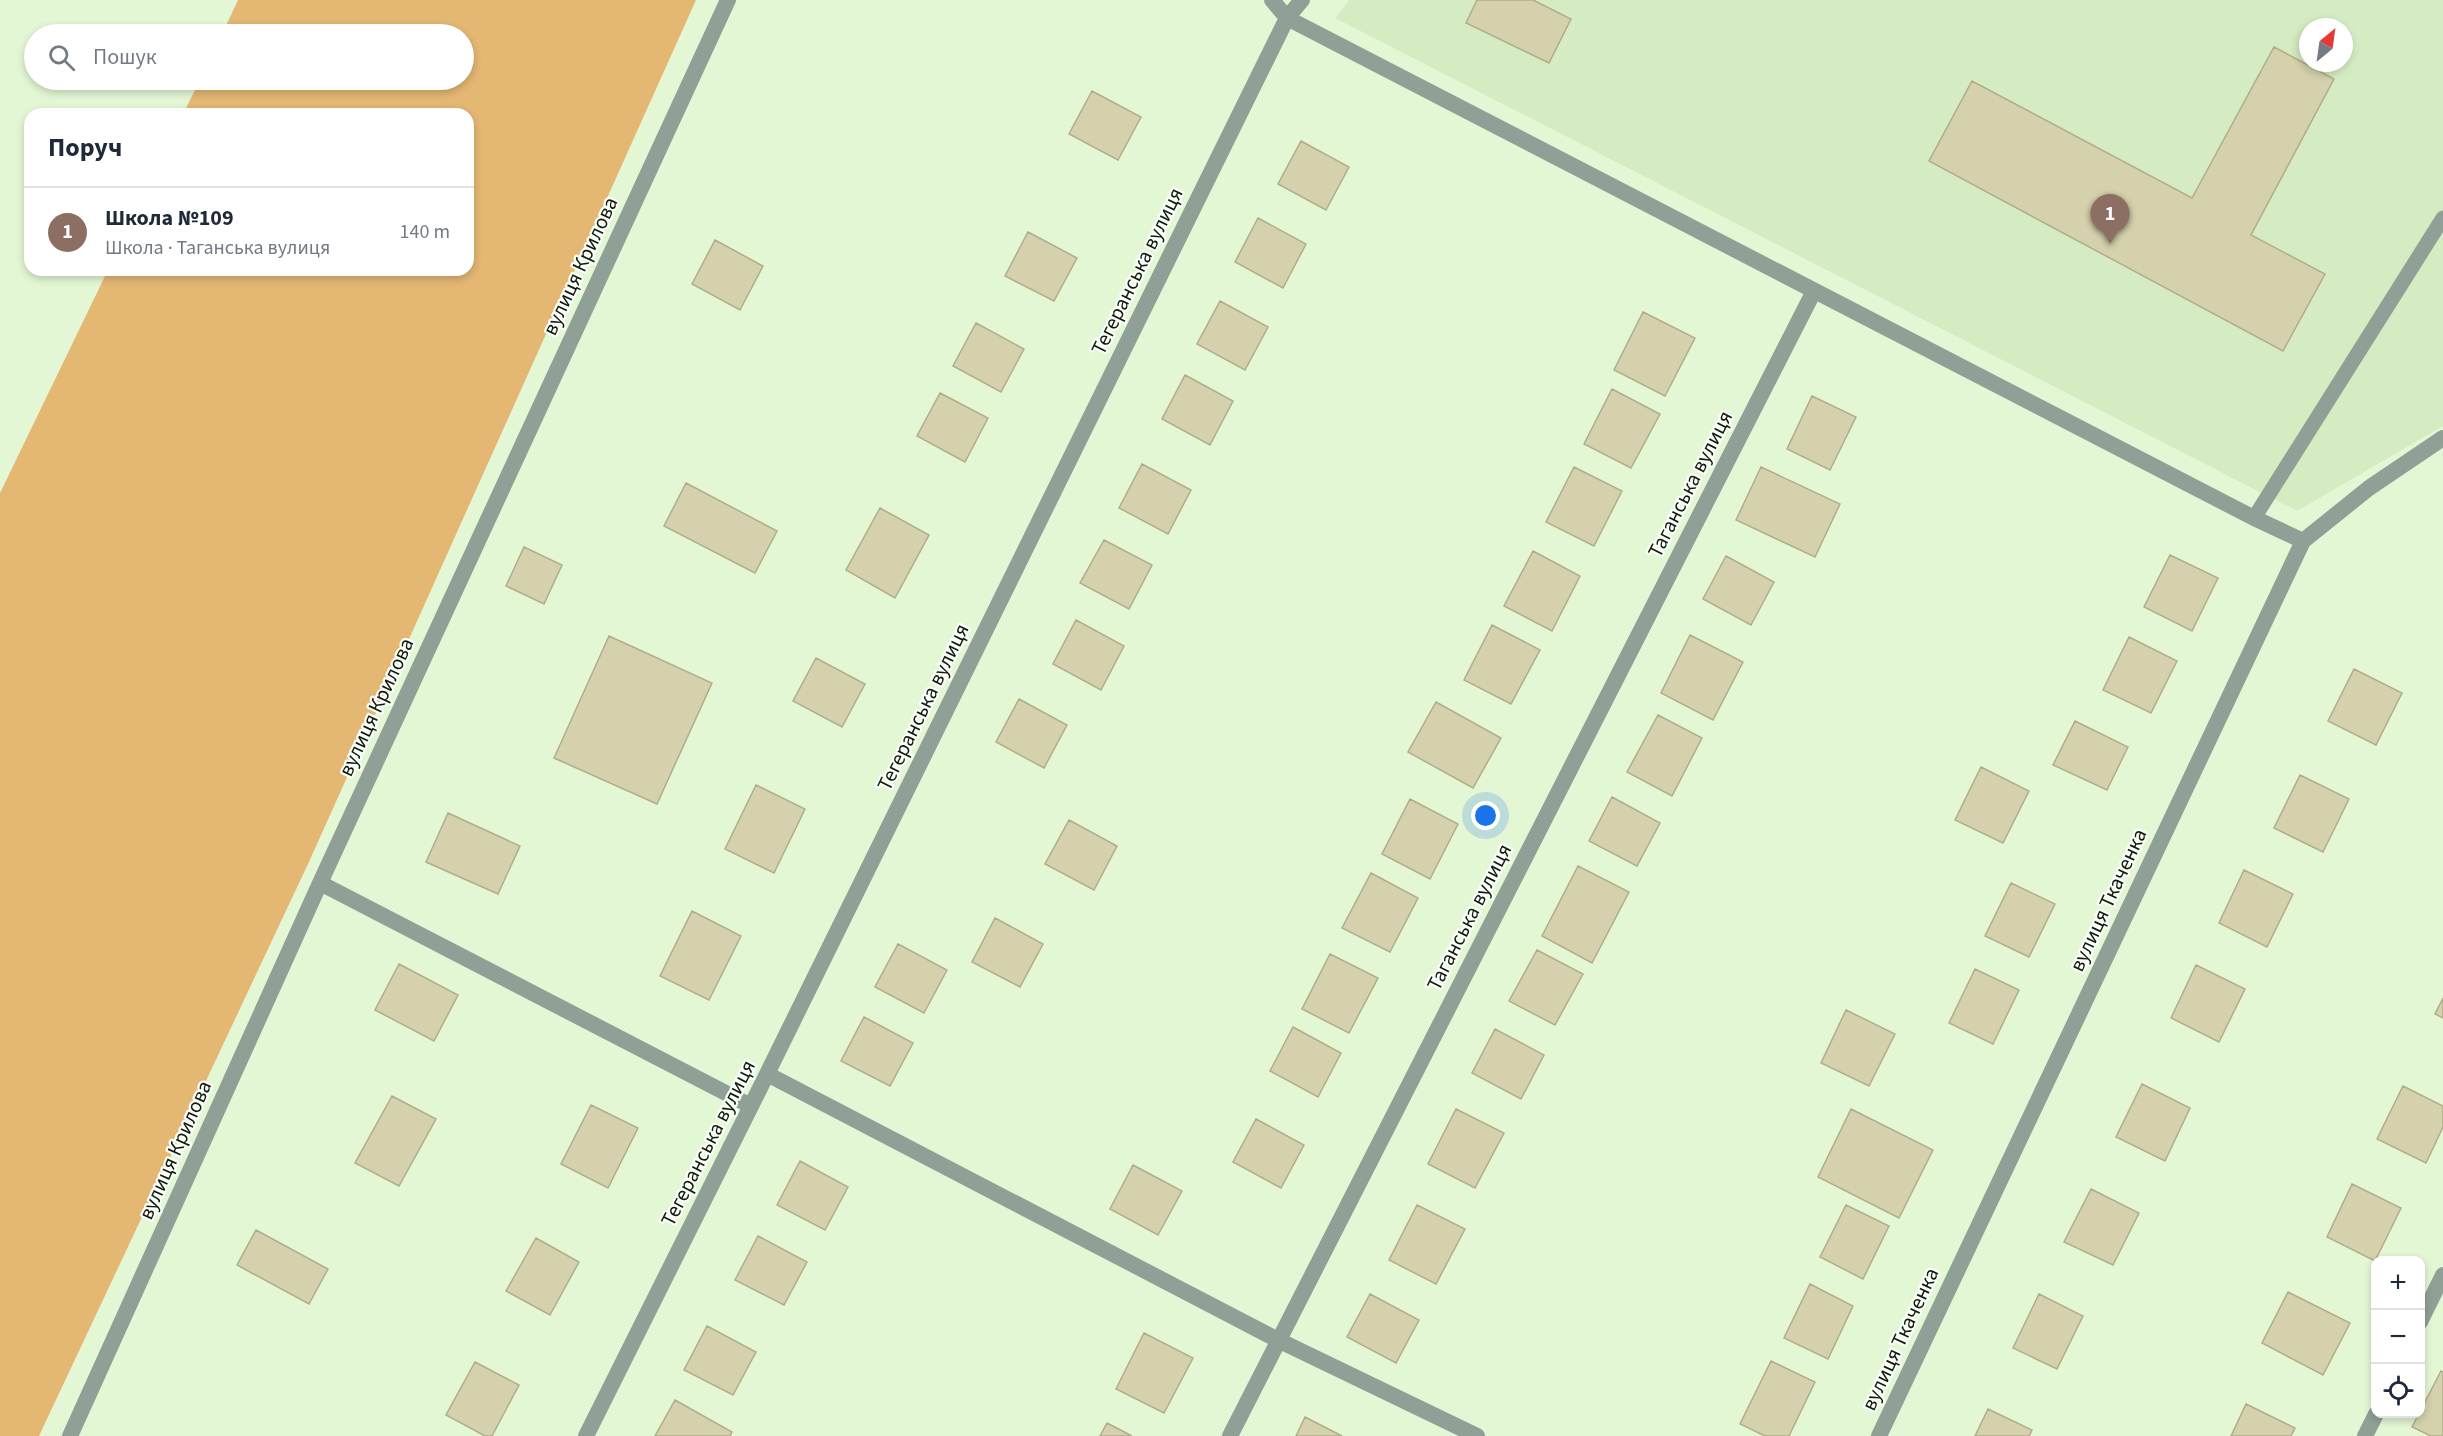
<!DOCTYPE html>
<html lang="uk">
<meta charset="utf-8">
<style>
:root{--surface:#fff;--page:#f2f2f3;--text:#1f2937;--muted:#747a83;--line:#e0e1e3;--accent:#b93479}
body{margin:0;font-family:"Source Sans 3",sans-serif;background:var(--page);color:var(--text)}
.controls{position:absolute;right:18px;bottom:18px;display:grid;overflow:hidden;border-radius:12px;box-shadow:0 3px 9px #0003}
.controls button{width:54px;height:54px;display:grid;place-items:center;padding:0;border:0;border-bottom:2px solid var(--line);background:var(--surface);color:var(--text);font:30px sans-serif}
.compass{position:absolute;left:2299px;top:18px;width:54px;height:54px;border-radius:50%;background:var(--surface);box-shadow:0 3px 9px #0003;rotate:29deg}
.you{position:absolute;left:1486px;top:816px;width:21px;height:21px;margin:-15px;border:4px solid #fff;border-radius:50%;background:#1a73e8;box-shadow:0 0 0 9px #1a73e833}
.badge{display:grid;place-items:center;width:39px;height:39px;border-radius:50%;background:var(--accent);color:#fff;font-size:20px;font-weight:700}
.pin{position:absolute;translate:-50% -50px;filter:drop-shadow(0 2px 3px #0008)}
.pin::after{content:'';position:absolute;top:32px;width:21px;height:18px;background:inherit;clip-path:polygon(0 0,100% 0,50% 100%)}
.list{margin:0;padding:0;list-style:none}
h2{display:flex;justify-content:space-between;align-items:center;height:78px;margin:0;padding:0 24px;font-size:26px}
h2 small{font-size:20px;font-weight:400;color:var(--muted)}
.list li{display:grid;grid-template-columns:39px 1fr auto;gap:18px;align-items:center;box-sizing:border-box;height:90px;padding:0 24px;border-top:2px solid var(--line)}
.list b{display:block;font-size:22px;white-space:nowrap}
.list p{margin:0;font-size:20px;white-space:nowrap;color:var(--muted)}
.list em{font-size:20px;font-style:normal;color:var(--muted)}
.icon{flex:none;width:33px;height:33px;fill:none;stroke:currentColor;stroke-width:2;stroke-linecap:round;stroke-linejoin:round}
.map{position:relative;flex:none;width:2443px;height:1436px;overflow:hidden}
.search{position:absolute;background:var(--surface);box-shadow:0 3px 9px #0003;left:24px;top:24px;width:450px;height:66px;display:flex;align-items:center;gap:15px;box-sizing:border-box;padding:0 21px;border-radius:33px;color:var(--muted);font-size:22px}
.panel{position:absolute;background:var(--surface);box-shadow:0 3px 9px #0003;left:24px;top:108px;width:450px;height:168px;border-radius:18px}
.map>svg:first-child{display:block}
.built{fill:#d5ecc3;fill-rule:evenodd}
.forest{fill:#e4b773}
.building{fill:#d4d1ac;stroke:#b0ad89;stroke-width:1.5}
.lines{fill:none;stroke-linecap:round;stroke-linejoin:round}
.service{stroke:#91a097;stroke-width:15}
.minor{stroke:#91a097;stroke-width:16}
.labels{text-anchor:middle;stroke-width:4.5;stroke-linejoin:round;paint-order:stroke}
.street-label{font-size:21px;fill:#12180c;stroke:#fafef8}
</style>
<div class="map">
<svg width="2443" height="1436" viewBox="0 0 2443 1436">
<rect width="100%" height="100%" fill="#e4f7d5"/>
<path class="built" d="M1349 0H2443V426L2297 511 1335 18ZM2308 27H2344V63H2308Z"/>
<path class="forest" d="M238 0H696L308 864 39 1436H0V493L108 270H468V114H183L200 80H464V34H222Z"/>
<path class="building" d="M1477 0H1533L1571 19 1549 63 1466 23Z
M2274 47 2334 79 2251 235 2325 274 2283 351 1929 161 1972 81 2192 198Z
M1092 91 1141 117 1118 160 1069 134Z
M1301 141 1349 167 1326 210 1278 184Z
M1258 218 1306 244 1283 288 1235 262Z
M1028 232 1077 258 1054 301 1005 276Z
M715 240 763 266 740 310 692 284Z
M1220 301 1268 327 1245 370 1197 344Z
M1643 312 1695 338 1665 396 1614 370Z
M976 323 1024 349 1001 392 953 366Z
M1185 375 1233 401 1210 445 1162 419Z
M1612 389 1660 414 1631 468 1584 444Z
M940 393 988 418 965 462 917 436Z
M1812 396 1856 417 1830 470 1787 449Z
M1142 464 1191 490 1168 534 1119 508Z
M1574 467 1622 491 1594 546 1546 522Z
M1761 467 1840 504 1815 557 1736 520Z
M686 483 777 531 755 573 664 526Z
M880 508 929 535 895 598 846 570Z
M1104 540 1152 565 1129 609 1080 583Z
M524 547 562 565 544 604 506 586Z
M1533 551 1580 576 1552 631 1504 606Z
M2170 555 2218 578 2192 631 2144 607Z
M1726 556 1774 582 1751 625 1703 599Z
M1076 620 1124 646 1101 690 1053 664Z
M1492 625 1540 650 1511 704 1464 680Z
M1690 635 1743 662 1713 720 1661 693Z
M609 636 712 683 657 804 554 758Z
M2129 637 2177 661 2151 713 2103 690Z
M816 658 865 684 842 727 793 701Z
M2354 669 2402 693 2376 745 2328 721Z
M1019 699 1067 725 1044 768 996 742Z
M1436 702 1501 738 1473 788 1408 752Z
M1658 715 1702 738 1672 796 1627 772Z
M2075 721 2128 747 2107 790 2053 765Z
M1981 767 2029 791 2003 843 1955 820Z
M2300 775 2349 799 2323 852 2274 828Z
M756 785 805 809 774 873 725 849Z
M1612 797 1660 823 1637 866 1589 841Z
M1410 799 1458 824 1430 879 1382 854Z
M448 813 520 846 498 894 426 862Z
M1069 820 1117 846 1094 890 1045 864Z
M1578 866 1629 892 1592 963 1542 936Z
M2244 870 2293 894 2267 947 2219 923Z
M1371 873 1418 898 1390 952 1342 928Z
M2011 883 2055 904 2029 957 1985 936Z
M692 911 741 936 709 1000 660 976Z
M995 918 1043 944 1020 987 972 962Z
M898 944 947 970 924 1013 875 987Z
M1537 950 1583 974 1555 1025 1509 1001Z
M1330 954 1378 978 1349 1033 1302 1009Z
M399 964 458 995 434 1041 375 1010Z
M2196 965 2245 989 2219 1042 2171 1018Z
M1975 969 2019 990 1993 1044 1949 1023Z
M2443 998V1018L2435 1014Z
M1846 1010 1895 1034 1869 1086 1821 1063Z
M864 1017 913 1043 890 1086 841 1061Z
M1293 1027 1341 1053 1318 1097 1270 1071Z
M1495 1029 1544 1055 1521 1099 1472 1073Z
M2142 1084 2190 1108 2165 1161 2116 1137Z
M2403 1086 2443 1106V1127L2426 1163 2377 1139Z
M392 1096 436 1119 399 1186 355 1163Z
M591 1105 638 1128 608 1188 561 1164Z
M1456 1109 1504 1133 1475 1188 1428 1164Z
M1851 1109 1933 1150 1899 1218 1818 1177Z
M1256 1119 1304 1145 1281 1188 1233 1162Z
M800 1161 848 1187 825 1230 777 1205Z
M1133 1165 1182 1191 1158 1235 1110 1209Z
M2352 1184 2401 1208 2375 1261 2327 1237Z
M2091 1189 2139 1213 2113 1265 2064 1242Z
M1417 1205 1465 1229 1436 1284 1389 1260Z
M1846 1205 1889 1226 1863 1279 1820 1257Z
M256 1230 328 1269 309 1304 237 1265Z
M758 1236 807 1262 784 1305 735 1280Z
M536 1238 579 1262 550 1315 506 1291Z
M1810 1284 1853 1306 1828 1359 1784 1338Z
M2288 1292 2350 1323 2323 1375 2262 1343Z
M1370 1294 1419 1320 1396 1363 1347 1337Z
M2039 1294 2083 1316 2057 1369 2013 1348Z
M707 1326 756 1352 733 1395 684 1370Z
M1144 1333 1193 1358 1164 1413 1116 1389Z
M1771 1361 1815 1382 1789 1436H1765L1740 1424Z
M475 1362 519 1385 492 1436H485L446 1415Z
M2441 1371 2443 1372V1436H2431L2412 1427Z
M675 1400 732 1432 730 1436H655Z
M2246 1404 2295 1428 2291 1436H2231Z
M1988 1409 2032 1430 2029 1436H1975Z
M1305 1417 1342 1436H1296Z
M1107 1423 1132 1436H1100Z"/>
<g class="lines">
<path class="service" d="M2254 518 2443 218"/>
<path class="minor" d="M1272 0 1287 18 2254 518 2303 541
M320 883 751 1106
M767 1074 1278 1340 1477 1436
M2420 1322 2443 1275
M70 1436 320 883 728 0
M586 1436 767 1074 1287 18 1302 0
M1230 1436 1814 291
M1879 1436 2303 541 2369 488 2443 438
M2365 1436 2376 1414"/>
</g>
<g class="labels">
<g class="street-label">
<text transform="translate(580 266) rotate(-65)" y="7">вулиця Крилова</text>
<text transform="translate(1137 271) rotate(-64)" y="7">Тегеранська вулиця</text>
<text transform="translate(1690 484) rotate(-63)" y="7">Таганська вулиця</text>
<text transform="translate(376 707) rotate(-65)" y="7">вулиця Крилова</text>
<text transform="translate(923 707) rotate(-64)" y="7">Тегеранська вулиця</text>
<text transform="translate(2108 900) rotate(-65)" y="7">вулиця Ткаченка</text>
<text transform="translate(1469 917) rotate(-63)" y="7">Таганська вулиця</text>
<text transform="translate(708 1143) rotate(-63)" y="7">Тегеранська вулиця</text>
<text transform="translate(175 1150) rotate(-66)" y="7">вулиця Крилова</text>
<text transform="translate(1900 1339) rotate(-65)" y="7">вулиця Ткаченка</text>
</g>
</g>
</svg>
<div class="controls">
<button>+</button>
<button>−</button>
<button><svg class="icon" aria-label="locate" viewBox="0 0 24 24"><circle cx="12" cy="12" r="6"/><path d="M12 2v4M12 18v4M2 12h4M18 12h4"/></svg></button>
</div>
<svg class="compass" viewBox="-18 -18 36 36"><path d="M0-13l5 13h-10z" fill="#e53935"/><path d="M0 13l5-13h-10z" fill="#747a83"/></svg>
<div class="you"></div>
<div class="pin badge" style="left:2110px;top:244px;background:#8d6e63">1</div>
<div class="search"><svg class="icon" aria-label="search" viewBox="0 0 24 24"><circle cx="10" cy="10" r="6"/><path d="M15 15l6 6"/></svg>Пошук</div>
<section class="panel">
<h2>Поруч<small></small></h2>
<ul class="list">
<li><span class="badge" style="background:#8d6e63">1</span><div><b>Школа №109</b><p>Школа · Таганська вулиця</p></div><em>140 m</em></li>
</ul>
</section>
</div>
